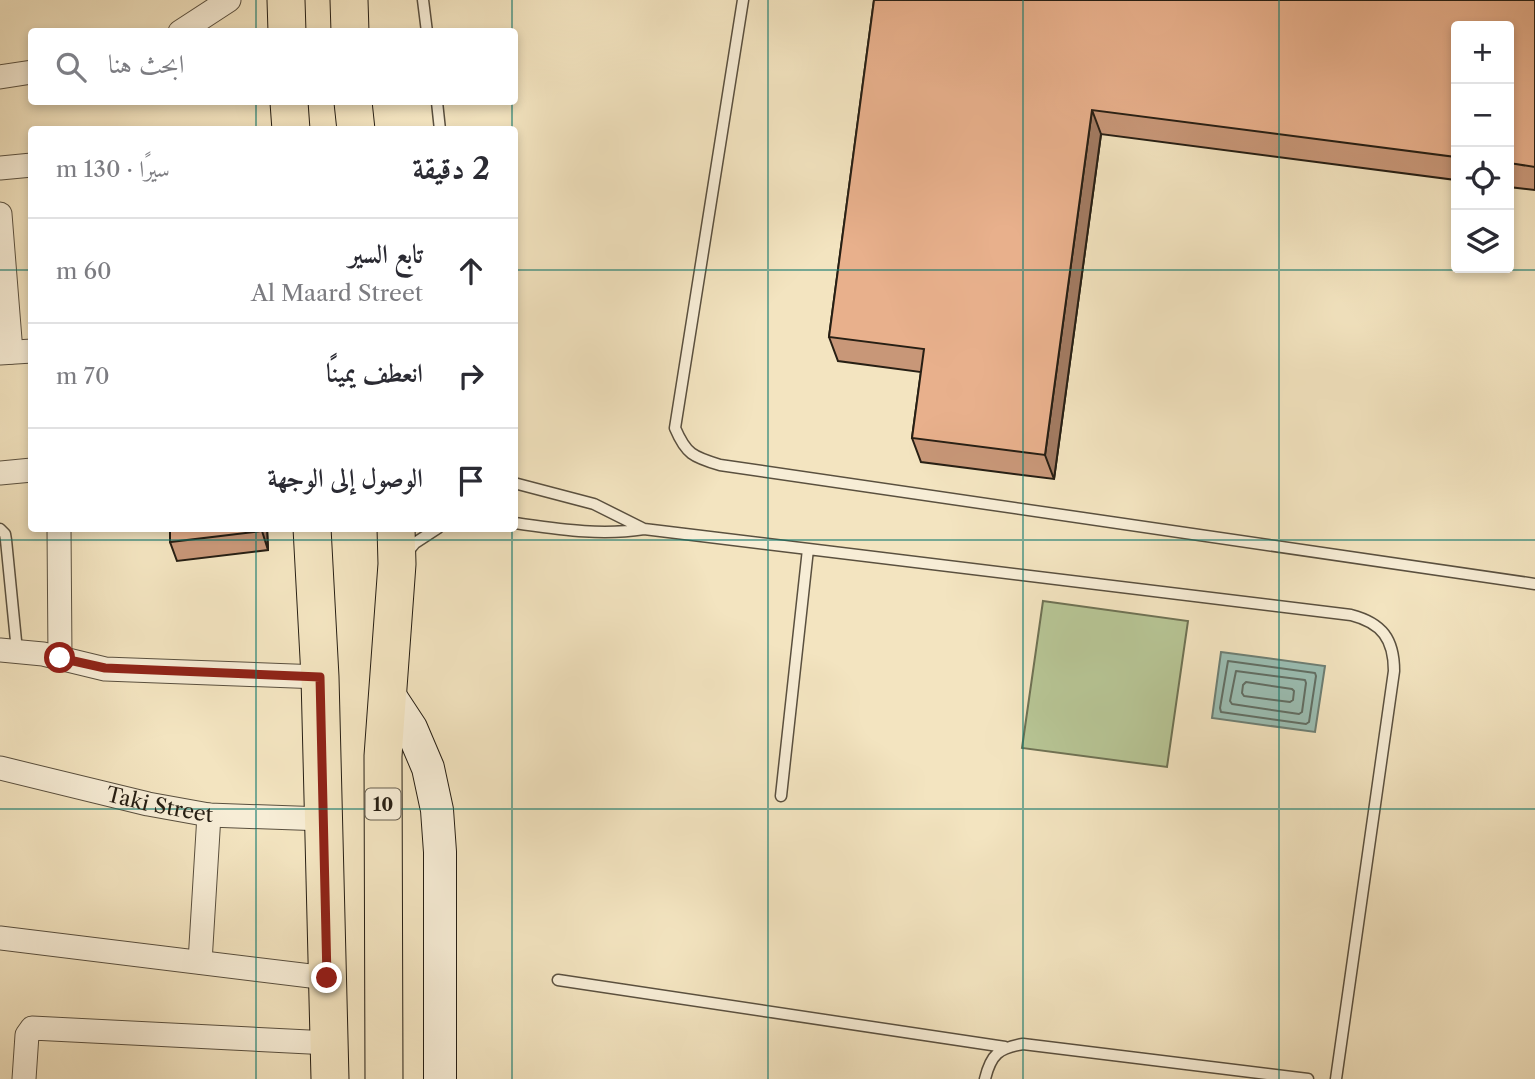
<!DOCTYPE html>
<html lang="ar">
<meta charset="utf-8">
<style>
:root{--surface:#fff;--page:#f7f7f7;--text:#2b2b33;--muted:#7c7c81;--line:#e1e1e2}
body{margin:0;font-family:"Libre Caslon Text",Amiri,serif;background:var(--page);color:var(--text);direction:rtl}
.controls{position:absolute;right:21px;top:21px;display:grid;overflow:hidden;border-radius:7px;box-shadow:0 4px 10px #0003}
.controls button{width:63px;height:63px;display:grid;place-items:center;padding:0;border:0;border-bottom:2px solid var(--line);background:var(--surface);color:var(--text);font:35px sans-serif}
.stop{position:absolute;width:21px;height:21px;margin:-16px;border:5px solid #8f2418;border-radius:50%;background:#fff}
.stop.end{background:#8f2418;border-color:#fff;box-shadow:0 2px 7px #0008}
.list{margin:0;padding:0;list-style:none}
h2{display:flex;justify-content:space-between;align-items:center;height:91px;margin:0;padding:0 28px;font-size:30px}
h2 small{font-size:23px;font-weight:400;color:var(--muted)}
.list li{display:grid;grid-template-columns:46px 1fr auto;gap:21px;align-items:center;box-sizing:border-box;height:105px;padding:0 28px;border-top:2px solid var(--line)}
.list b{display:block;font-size:26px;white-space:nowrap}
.list p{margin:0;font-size:23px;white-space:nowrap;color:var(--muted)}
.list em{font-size:23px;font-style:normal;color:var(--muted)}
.icon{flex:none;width:38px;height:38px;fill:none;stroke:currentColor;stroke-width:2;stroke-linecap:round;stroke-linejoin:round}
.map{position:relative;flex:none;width:1535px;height:1079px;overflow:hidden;direction:ltr}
.search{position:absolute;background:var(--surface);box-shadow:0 4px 10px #0003;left:28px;top:28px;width:490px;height:77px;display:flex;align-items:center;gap:18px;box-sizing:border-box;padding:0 24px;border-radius:7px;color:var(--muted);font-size:26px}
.panel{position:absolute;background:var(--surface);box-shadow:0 4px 10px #0003;left:28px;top:126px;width:490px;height:406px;border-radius:7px;direction:rtl}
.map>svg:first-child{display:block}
.green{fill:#b7c595;stroke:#6f7254;stroke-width:2}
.water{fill:#9bbeb3;stroke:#6d7e73;stroke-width:2}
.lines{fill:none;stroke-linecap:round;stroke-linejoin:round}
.shore{stroke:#616e64;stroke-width:2}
.lane-casing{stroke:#5a503f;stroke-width:13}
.street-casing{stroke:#5a503f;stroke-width:25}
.secondary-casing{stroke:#271f14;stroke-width:34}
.primary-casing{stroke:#271f14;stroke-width:39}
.lane{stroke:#f7edd6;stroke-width:10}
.street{stroke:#f7edd6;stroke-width:23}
.secondary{stroke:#f7edd6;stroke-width:32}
.primary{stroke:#f3e4c0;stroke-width:37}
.wall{fill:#c89778;stroke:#271f14;stroke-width:2}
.shaded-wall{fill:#a27b62;stroke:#271f14;stroke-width:2}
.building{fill:#e8b08c;stroke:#271f14;stroke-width:2}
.route{stroke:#8f2418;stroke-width:9}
.grid{fill:none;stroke:#0f766e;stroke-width:2;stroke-opacity:0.55}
.labels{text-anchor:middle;stroke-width:6;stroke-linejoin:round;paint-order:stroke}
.shield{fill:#f7edd6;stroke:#655d4e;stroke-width:2}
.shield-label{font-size:19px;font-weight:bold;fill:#271f14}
.street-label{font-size:21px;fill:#271f14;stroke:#f7edd6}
</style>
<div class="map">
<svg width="1535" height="1079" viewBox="0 0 1535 1079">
<rect width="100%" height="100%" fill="#f3e4c0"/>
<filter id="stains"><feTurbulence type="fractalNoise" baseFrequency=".00286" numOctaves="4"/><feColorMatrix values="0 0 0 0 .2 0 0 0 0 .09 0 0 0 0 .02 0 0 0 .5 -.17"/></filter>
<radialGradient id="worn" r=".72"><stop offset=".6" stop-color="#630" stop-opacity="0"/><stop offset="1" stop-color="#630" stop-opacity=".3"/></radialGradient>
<path class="green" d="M1043 601 1188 621 1167 767 1022 748Z"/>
<path class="water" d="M1221 652 1325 666 1315 732 1212 718Z"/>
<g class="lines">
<path class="shore" d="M1228 661 1315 673 1316 676 1309 722 1306 724 1221 712 1220 708Z
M1236 671 1305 680 1306 683 1302 712 1299 714 1232 704 1230 701Z
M1246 682 1292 689 1294 691 1293 700 1290 702 1244 696 1242 693 1243 685Z"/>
<g class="lane-casing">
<path id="lane" d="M423 0 427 32
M743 0 675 428C686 454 693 457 720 465L1535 584
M437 102 440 130
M514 483 594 504 644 529
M514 523C558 529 600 536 644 529L1351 615C1382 623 1394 639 1394 671L1336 1079
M0 529 5 534 6 540 17 651
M406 554 415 543 438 528
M781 796 808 549
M558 980 1005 1047
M985 1079C991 1054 999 1048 1023 1044L1308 1079"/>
</g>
<g class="street-casing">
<g id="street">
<path d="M180 32 229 0"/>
<path d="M0 77 32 72"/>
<path d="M0 168 32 165"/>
<path d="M0 214 11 352"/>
<path d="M0 353 32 351"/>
<path d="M0 473 32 470"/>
<path d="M59 528 60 658"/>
<path d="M0 650 43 654 105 669 320 677"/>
<path id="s1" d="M0 768 148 804 209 815 324 819"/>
<path d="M0 938 327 978"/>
<path d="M200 962 209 815"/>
<path d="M24 1079 27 1035 32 1028 329 1043"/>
</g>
</g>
<g class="secondary-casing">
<path id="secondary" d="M388 693 411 728 428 768 437 810 440 852V1079"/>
</g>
<g class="primary-casing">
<path id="primary" d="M286 0 287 32
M349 0 350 32
M289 102 291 130
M353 102 356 130
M312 528 320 677 330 1079
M384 1079 383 756 397 564 396 528"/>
</g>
<use href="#lane" class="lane"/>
<use href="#street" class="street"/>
<use href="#secondary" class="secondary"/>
<use href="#primary" class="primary"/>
</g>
<path class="wall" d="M874 0H1535V190L1509 187V26H1456V180L1101 134 1054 479 921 462 912 438 921 372 838 361 829 337Z
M170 528H267L268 550 177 561 170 542Z"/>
<path class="shaded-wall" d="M1092 110 1101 134 1054 479 1045 455Z
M261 528H267L268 550 262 531Z"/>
<path class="building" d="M874 0H1535V167L1509 163V26H1456V157L1092 110 1045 455 912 438 924 349 829 337Z
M170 528H261L262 531 170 542Z"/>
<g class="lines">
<path class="route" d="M60 658 105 668 320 677 327 978"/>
</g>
<path class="grid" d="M256 0V32M512 0V32M768 0V1079M1023 0V1079M1279 0V1079M256 102V130M512 102V130M0 270H32M514 270H1535M256 528V1079M512 528V1079M0 540H1535M0 809H1535"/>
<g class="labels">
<rect class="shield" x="365.5" y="788.5" width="35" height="31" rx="5"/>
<g class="shield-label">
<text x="383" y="811">10</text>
</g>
<g class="street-label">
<text dy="7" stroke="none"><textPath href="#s1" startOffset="164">Taki Street</textPath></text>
</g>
</g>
<rect width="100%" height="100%" filter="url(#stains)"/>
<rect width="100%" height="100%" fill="url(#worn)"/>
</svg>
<div class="controls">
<button>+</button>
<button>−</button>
<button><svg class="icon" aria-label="locate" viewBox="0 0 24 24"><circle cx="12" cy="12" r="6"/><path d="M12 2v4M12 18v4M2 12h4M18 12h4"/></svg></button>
<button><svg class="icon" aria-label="layers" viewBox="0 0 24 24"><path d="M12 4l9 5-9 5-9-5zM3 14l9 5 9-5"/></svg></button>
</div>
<div class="stop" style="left:60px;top:658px"></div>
<div class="stop end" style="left:327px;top:978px"></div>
<div class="search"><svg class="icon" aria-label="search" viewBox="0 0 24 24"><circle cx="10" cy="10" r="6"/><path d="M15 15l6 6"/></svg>ابحث هنا</div>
<section class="panel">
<h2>2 دقيقة<small>سيرًا · 130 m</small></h2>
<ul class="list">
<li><svg class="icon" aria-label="ahead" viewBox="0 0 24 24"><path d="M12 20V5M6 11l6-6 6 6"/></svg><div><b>تابع السير</b><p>Al Maard Street</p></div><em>60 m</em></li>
<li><svg class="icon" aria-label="right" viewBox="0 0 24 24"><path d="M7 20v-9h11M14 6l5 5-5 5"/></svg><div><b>انعطف يمينًا</b></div><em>70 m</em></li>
<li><svg class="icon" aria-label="arrive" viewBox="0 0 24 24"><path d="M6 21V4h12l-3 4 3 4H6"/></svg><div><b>الوصول إلى الوجهة</b></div></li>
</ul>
</section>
</div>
